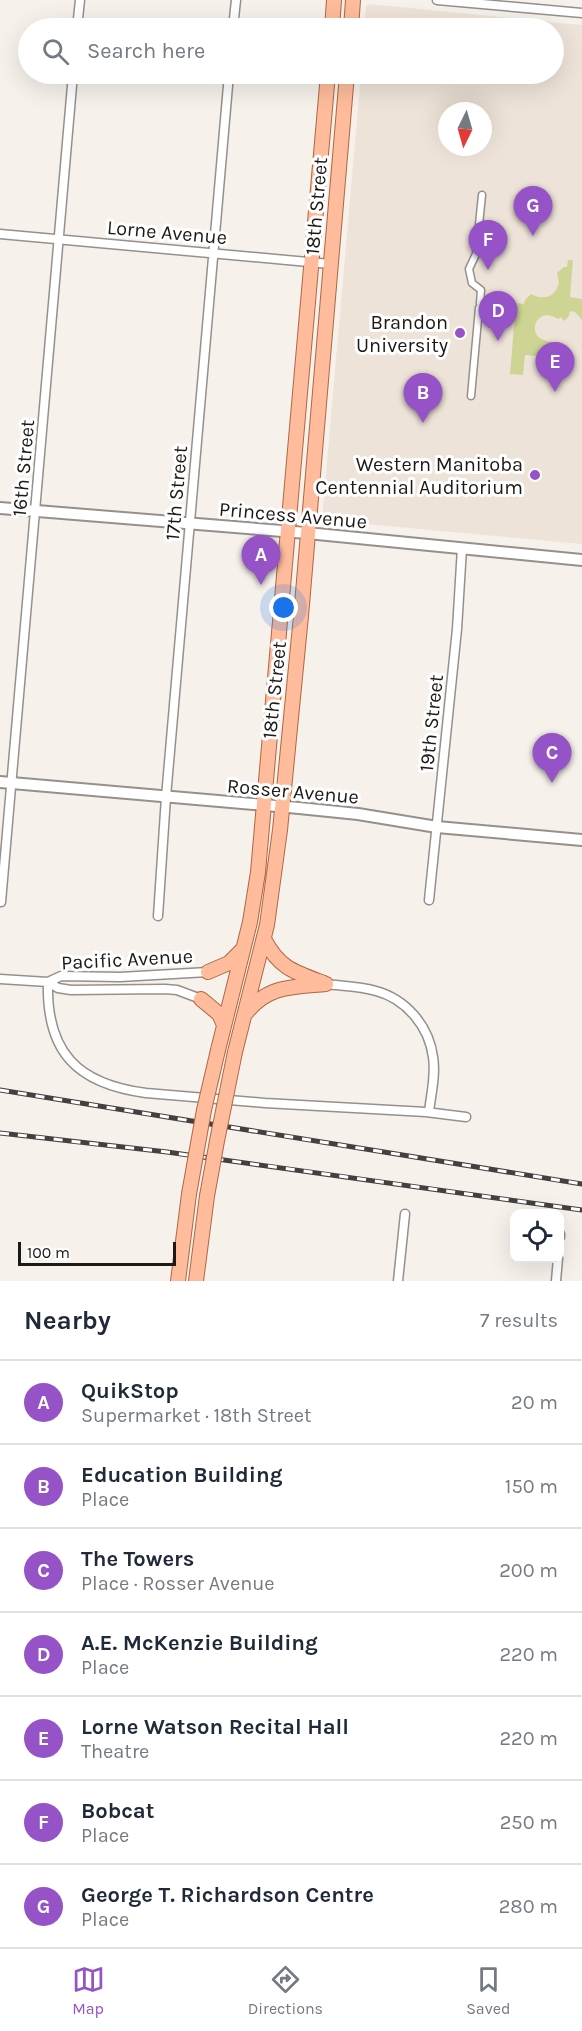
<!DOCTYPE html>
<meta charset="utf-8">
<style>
:root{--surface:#fff;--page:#f6f6f7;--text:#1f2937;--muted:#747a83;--line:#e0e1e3;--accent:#9652c7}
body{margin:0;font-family:Karla,sans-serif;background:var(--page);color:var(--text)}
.controls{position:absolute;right:18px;bottom:18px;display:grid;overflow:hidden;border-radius:12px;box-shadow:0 6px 24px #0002}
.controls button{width:54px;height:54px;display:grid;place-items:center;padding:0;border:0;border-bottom:2px solid var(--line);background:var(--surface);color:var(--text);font:30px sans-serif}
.compass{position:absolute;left:438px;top:102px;width:54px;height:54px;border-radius:50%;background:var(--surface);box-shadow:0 6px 24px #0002;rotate:185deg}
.scale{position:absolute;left:18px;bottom:15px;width:158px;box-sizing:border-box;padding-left:6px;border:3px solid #1c1a18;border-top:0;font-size:16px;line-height:21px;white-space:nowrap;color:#1c1a18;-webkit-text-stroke:4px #fff;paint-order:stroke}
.you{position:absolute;left:284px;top:608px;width:21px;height:21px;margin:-15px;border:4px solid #fff;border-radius:50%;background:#1a73e8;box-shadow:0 0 0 9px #1a73e833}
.badge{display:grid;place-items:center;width:39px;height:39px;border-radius:50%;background:var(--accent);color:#fff;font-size:20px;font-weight:700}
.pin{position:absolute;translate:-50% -50px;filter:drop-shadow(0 2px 3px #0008)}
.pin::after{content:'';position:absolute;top:32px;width:21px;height:18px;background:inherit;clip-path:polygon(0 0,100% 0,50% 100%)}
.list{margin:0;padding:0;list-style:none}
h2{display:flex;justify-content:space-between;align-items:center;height:78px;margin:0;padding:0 24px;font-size:26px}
h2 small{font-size:20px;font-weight:400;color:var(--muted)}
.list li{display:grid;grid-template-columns:39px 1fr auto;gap:18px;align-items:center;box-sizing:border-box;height:84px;padding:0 24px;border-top:2px solid var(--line)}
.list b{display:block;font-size:22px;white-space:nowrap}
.list p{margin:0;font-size:20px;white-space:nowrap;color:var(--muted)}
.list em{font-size:20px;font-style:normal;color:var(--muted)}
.icon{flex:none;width:33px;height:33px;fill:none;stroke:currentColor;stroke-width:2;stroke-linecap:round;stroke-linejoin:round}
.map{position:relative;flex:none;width:582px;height:1281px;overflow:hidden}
.search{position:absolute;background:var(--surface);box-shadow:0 6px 24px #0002;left:18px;right:18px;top:18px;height:66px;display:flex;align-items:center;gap:15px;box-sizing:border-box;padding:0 21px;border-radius:33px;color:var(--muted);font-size:22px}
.sheet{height:666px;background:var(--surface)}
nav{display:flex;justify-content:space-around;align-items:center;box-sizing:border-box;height:84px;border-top:2px solid var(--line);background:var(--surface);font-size:16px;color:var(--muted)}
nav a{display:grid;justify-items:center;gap:3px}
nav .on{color:var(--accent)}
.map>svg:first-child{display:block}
.built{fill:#eee3d8;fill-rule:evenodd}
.green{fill:#ced594}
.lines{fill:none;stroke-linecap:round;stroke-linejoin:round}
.pedestrian-casing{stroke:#95908b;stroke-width:9}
.minor-casing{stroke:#95908b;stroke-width:11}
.tertiary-casing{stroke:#95908b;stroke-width:14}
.primary-casing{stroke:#ae6743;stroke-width:16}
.pedestrian{stroke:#fff;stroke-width:6}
.minor{stroke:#fff;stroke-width:8}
.tertiary{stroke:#fff;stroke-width:10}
.primary{stroke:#febc9c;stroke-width:14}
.rail-casing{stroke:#43403e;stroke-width:5}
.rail{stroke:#fff;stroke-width:3;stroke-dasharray:9;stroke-linecap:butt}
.primary-bridge-casing{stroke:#ae6743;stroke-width:16;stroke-linecap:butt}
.primary-bridge{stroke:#febc9c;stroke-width:14}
.poi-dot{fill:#9652c7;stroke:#fff;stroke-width:2}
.labels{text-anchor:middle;stroke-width:6;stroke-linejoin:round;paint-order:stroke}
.street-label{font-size:20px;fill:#1c1a18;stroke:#fff}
.poi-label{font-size:20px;fill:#1c1a18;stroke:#fff;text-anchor:end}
</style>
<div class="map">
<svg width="582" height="1281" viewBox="0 0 582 1281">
<rect width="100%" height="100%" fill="#f6f1eb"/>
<path class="built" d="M369 4 582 25V544L322 520 361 74H554V28H364L366 6ZM447 111H483V147H447Z"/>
<path class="green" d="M568 260H573L570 297 582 299V320L575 312 570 311 569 316 564 321 561 317 558 319C537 305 526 334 544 340 550 343 557 342 563 343V346L567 347 566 358H557L554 353 549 357 525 355 523 375 510 374 516 303 524 304 525 300 531 294C544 301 555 297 559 283L557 273 564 267H567Z"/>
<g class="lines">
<g class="pedestrian-casing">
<path id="pedestrian" d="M480 303 481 290 472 283 469 269 476 254 482 195
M471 396 479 308"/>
</g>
<g class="minor-casing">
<path id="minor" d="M437 0 582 13
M77 28 80 0
M233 28 236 0
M0 234 330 264
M429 900 457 629 462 548
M1 902 73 74
M158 916 166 797 229 74
M0 979 48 982 61 976 120 977 208 972
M48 982C46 1052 77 1084 146 1093L265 1103 426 1112 466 1117
M48 982 58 988 71 990 165 989 177 990 201 999
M326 984C342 986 360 986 376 991 406 999 429 1026 433 1057 436 1075 431 1094 429 1112
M560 1237V1234
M398 1281 405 1214
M556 1281 558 1258"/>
</g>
<g class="tertiary-casing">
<path id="tertiary" d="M0 508 307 533 582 560
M0 782 299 808 358 814 437 827 582 840"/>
</g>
<g class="primary-casing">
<path id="primary" d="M332 28 334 0
M351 28 353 0
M264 939C279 968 294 972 324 983
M208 972 229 963 242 950
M201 999 219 1014 224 1025
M247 1012C269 985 294 987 326 984
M218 1050 250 922 258 872 328 74
M235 1052 267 925 280 830 301 616 347 74
M178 1281 189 1194
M196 1281 207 1196"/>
</g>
<use href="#pedestrian" class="pedestrian"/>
<use href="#minor" class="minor"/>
<use href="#tertiary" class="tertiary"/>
<use href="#primary" class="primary"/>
<g class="rail-casing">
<path id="rail" d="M0 1090 582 1184
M0 1133 167 1152 582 1210"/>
</g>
<use href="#rail" class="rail"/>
<g class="primary-bridge-casing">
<path id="primary-bridge" d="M189 1194 204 1110 218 1050
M207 1196 217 1141 235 1052"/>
</g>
<use href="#primary-bridge" class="primary-bridge"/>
</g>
<g class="poi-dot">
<circle cx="460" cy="333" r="6"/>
<circle cx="535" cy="475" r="6"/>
</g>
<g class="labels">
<g class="street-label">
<text transform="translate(316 206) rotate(-85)" y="7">18th Street</text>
<text transform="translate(167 232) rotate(5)" y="7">Lorne Avenue</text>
<text transform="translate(23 468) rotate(-85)" y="7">16th Street</text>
<text transform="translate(176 493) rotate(-85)" y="7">17th Street</text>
<text transform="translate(293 515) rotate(5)" y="7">Princess Avenue</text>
<text transform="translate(274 690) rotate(-84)" y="7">18th Street</text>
<text transform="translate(431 723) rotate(-84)" y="7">19th Street</text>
<text transform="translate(293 791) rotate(5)" y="7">Rosser Avenue</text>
<text transform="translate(127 959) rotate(-3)" y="7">Pacific Avenue</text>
</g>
<g class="poi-label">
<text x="448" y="329">Brandon<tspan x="448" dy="23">University</tspan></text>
<text x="523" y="471">Western Manitoba<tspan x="523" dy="23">Centennial Auditorium</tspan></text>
</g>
</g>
</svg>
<div class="controls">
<button><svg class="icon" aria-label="locate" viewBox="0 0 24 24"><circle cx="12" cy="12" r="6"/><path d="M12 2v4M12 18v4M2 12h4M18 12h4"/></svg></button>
</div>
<svg class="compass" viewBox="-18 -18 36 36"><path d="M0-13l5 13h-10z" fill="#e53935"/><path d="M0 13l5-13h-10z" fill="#747a83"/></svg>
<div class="scale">100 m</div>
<div class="you"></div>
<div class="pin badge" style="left:261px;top:585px">A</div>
<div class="pin badge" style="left:423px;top:423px">B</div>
<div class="pin badge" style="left:552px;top:783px">C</div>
<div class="pin badge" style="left:498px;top:341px">D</div>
<div class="pin badge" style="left:555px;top:392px">E</div>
<div class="pin badge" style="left:488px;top:270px">F</div>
<div class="pin badge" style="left:533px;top:236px">G</div>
<div class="search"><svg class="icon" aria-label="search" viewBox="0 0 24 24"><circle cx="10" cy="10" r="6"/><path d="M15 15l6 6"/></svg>Search here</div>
</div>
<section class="sheet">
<h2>Nearby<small>7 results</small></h2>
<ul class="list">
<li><span class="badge">A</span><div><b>QuikStop</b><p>Supermarket · 18th Street</p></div><em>20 m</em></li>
<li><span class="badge">B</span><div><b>Education Building</b><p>Place</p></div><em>150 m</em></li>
<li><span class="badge">C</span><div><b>The Towers</b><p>Place · Rosser Avenue</p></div><em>200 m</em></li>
<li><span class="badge">D</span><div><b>A.E. McKenzie Building</b><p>Place</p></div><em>220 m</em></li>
<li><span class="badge">E</span><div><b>Lorne Watson Recital Hall</b><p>Theatre</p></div><em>220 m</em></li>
<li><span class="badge">F</span><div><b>Bobcat</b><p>Place</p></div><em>250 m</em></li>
<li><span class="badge">G</span><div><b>George T. Richardson Centre</b><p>Place</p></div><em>280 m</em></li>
</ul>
</section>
<nav>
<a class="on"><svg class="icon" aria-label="map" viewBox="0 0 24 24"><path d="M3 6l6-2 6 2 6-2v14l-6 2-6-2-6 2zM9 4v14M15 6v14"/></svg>Map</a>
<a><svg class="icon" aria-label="directions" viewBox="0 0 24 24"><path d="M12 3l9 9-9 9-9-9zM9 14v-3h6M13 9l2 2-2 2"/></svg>Directions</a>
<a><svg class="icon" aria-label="saved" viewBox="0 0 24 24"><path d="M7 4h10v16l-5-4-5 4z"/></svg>Saved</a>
</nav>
